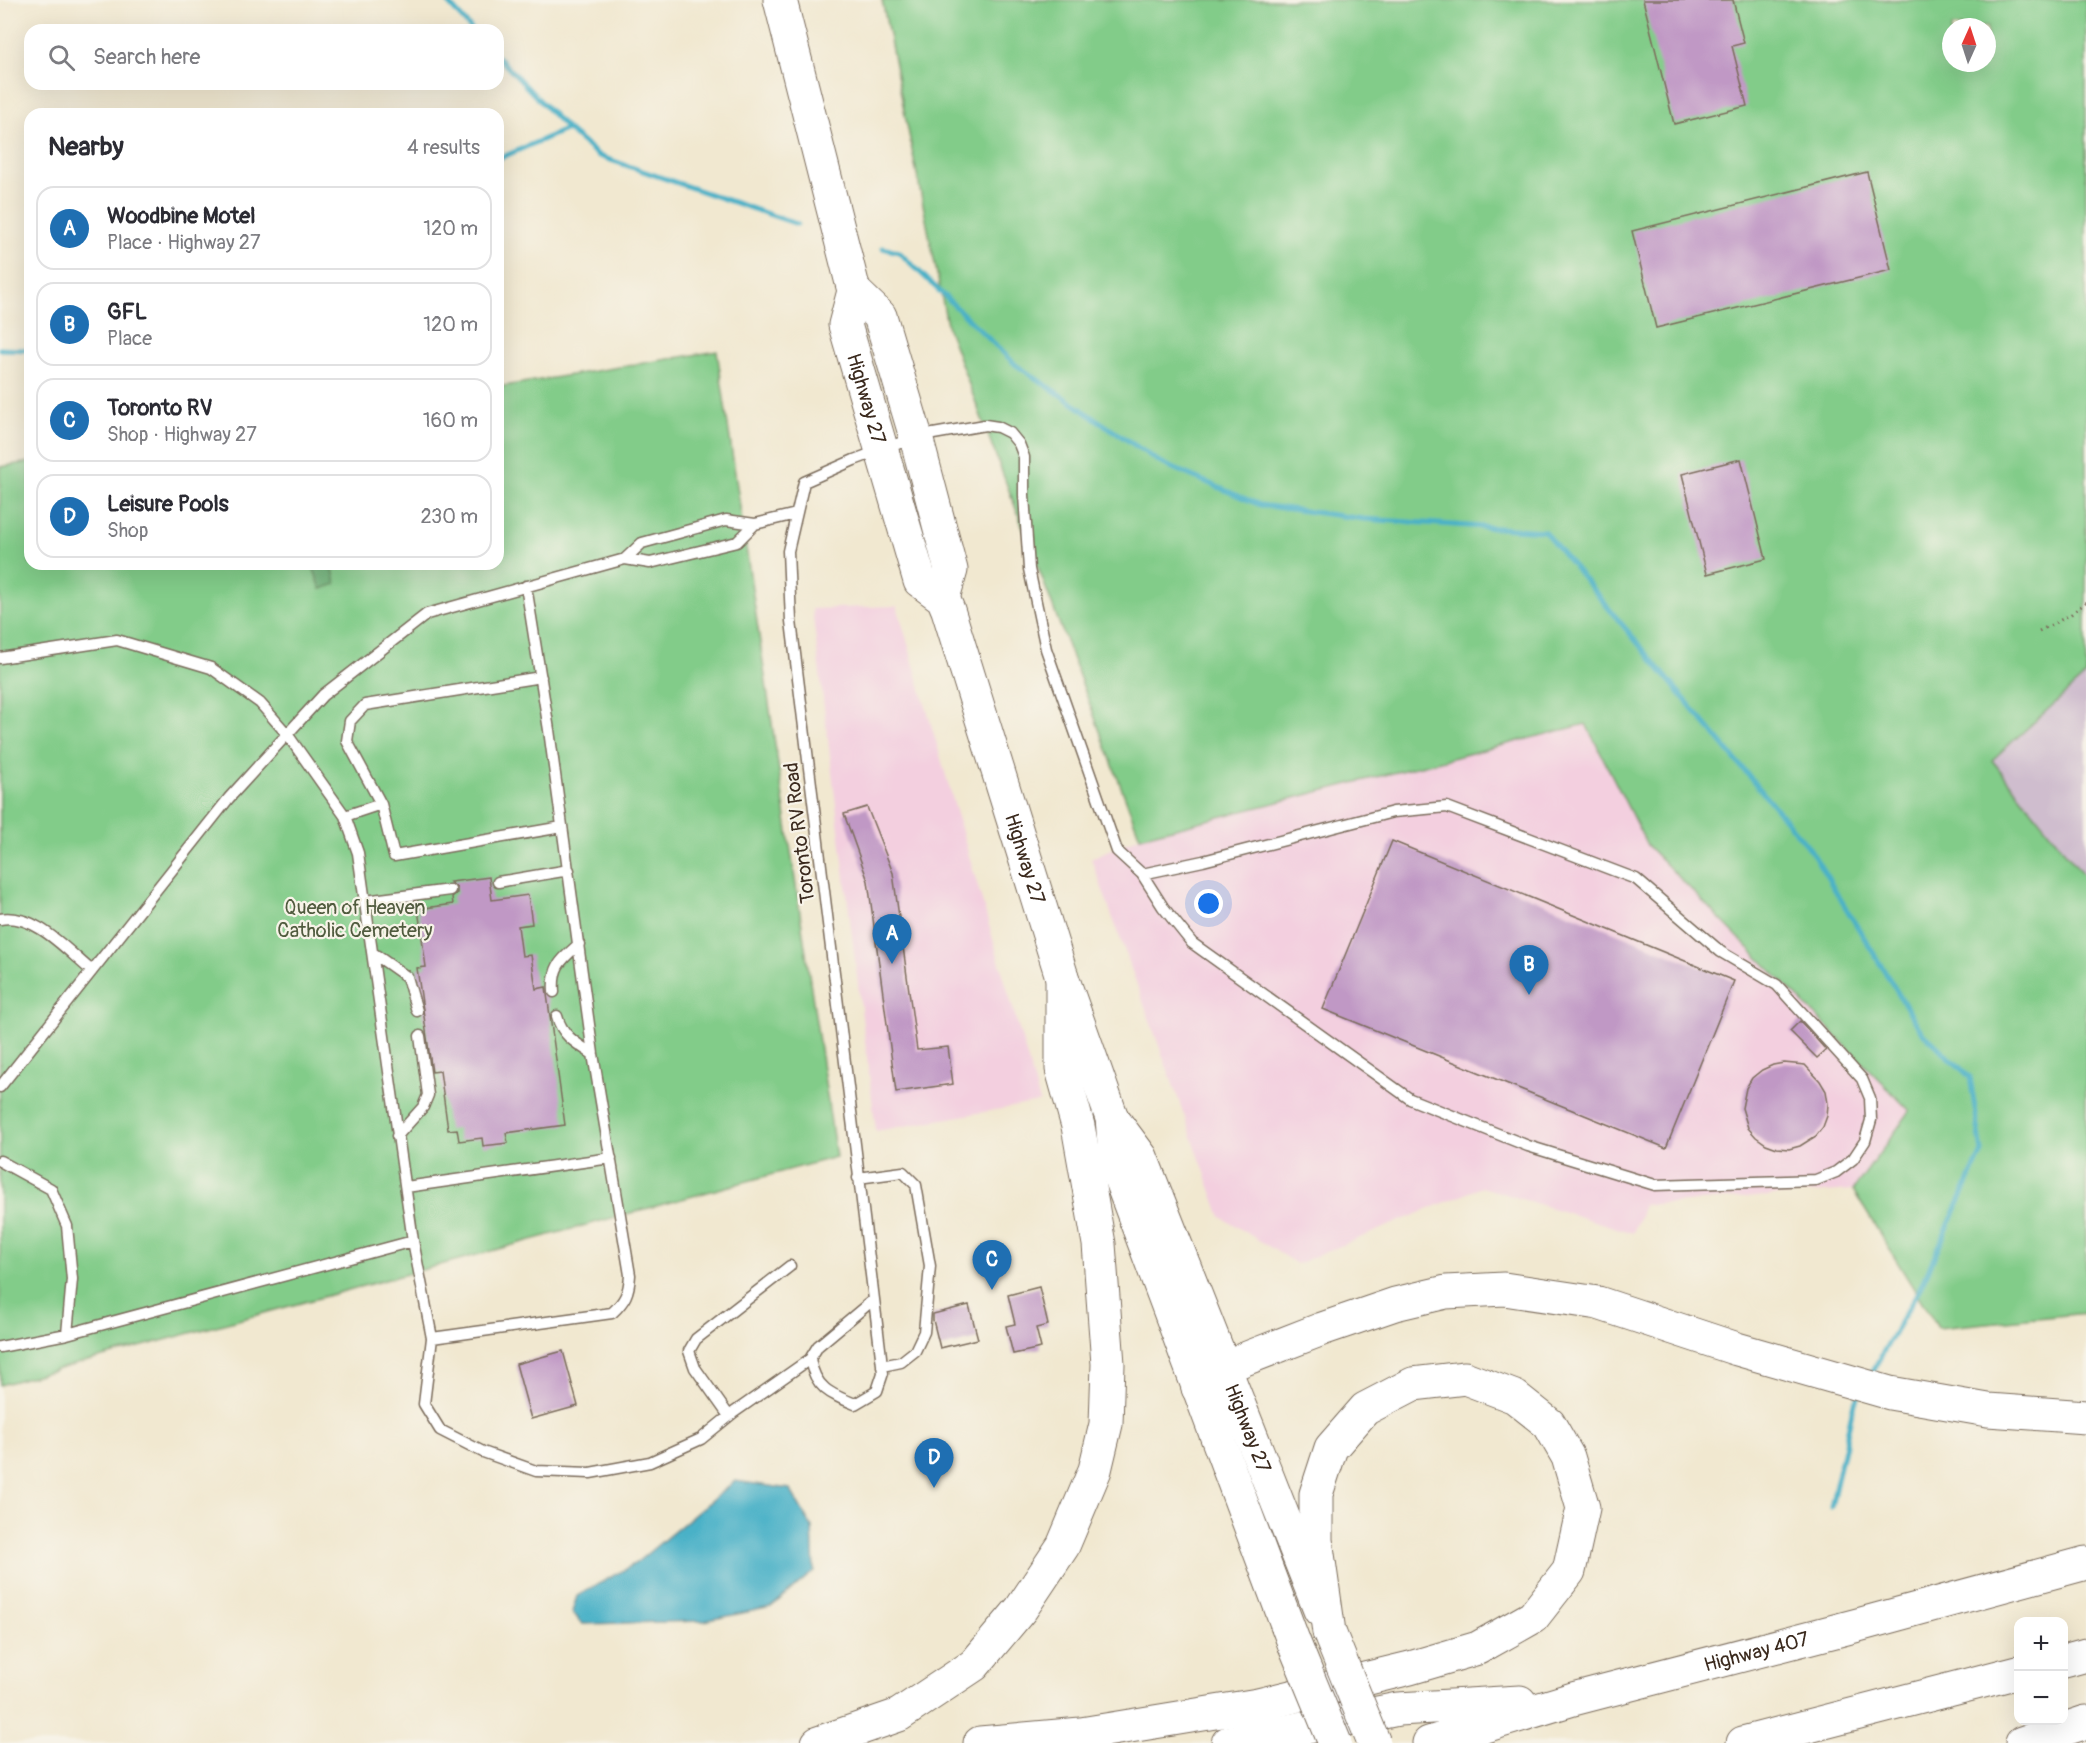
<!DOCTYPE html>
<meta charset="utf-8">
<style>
:root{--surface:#fff;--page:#f2f2f3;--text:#2b2b33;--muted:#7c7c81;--line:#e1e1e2;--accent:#1f6fb2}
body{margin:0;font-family:Pangolin,sans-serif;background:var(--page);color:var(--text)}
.controls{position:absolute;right:18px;bottom:18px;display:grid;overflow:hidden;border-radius:12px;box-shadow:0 6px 24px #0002}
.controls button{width:54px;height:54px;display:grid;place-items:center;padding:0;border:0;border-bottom:2px solid var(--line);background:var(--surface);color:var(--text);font:30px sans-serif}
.compass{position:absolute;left:1942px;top:18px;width:54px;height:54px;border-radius:50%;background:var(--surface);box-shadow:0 6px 24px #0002;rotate:3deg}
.you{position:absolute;left:1209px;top:904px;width:21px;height:21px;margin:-15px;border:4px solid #fff;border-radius:50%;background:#1a73e8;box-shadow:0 0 0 9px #1a73e833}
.badge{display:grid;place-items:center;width:39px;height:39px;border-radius:50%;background:var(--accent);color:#fff;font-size:20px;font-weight:700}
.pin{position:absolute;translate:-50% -50px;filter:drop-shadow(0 2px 3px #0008)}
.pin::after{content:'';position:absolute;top:32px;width:21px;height:18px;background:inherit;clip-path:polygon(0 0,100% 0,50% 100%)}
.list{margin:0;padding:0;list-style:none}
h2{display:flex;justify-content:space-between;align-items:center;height:78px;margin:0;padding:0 24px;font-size:26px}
h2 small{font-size:20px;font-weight:400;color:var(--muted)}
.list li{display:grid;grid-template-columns:39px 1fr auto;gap:18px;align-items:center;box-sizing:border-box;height:84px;margin:0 12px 12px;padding:0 12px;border:2px solid var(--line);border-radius:18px}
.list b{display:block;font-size:22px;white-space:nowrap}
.list p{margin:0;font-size:20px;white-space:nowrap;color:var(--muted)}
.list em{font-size:20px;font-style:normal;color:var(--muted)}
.icon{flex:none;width:33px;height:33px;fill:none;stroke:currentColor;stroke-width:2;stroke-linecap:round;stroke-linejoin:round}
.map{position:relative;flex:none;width:2086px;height:1743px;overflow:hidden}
.search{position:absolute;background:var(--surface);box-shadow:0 6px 24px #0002;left:24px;top:24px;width:480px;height:66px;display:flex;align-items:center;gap:15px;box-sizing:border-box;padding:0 21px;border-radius:18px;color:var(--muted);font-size:22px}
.panel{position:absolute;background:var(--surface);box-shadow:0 6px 24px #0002;left:24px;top:108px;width:480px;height:462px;border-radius:18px}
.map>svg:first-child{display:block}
.built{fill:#f3cfdf}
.industrial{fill:#cfbdce}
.green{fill:#82cc89;stroke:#5e7b54;stroke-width:1.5;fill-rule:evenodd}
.forest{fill:#69b075;stroke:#526d4a;stroke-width:1.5}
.water{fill:#49b1c7;stroke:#426e72;stroke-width:1.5}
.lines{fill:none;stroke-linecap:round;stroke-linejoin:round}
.stream{stroke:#49b1c7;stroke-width:5}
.building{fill:#c098c5}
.service-casing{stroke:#7b6c5c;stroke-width:13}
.primary-casing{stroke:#7b6c5c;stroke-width:35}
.motorway-casing{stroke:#7b6c5c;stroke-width:35}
.path{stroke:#7b6c5c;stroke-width:3;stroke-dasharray:1.5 4.5;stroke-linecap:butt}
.service{stroke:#fff;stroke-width:10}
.primary{stroke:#fff;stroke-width:33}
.motorway{stroke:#fff;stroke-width:33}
.primary-bridge-casing{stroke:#7b6c5c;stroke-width:35;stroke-linecap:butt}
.primary-bridge{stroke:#fff;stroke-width:33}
.labels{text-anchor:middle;stroke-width:4.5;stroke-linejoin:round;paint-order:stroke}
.street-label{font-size:20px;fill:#3b2a1e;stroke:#f7f3e8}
.park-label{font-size:20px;fill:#505b3e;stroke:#f7f3e8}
</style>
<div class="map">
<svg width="2086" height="1743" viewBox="0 0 2086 1743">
<rect width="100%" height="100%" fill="#f7f3e8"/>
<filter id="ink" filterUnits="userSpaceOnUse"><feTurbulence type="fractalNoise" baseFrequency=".0167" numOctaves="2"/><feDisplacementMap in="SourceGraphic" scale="12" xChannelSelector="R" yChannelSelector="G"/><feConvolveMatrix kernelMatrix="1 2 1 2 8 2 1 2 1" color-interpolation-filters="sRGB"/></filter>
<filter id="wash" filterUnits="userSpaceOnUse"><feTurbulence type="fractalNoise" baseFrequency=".008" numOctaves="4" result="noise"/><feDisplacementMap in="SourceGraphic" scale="24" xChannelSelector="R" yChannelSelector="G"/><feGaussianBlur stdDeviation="1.35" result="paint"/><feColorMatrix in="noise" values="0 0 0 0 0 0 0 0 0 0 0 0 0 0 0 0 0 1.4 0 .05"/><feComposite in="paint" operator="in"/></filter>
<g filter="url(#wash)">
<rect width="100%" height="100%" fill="#f1e8d0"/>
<path class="built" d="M897 606 1040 1102 876 1131 812 609Z
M1586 724 1647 845 1911 1111 1853 1190 1644 1205 1633 1233 1482 1187 1297 1264 1221 1217 1091 858 1140 837Z"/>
<path class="industrial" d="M2086 675V878L1992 760Z"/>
<path class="green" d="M882 0H2086V675L1992 760 2086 878V1313L1938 1328 1853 1190 1910 1111 1647 845 1586 724 1140 837 948 329ZM1951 27H1987V63H1951Z
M717 351 836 1157 0 1385V467L30 462V564H498V387Z"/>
<path class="forest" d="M312 564H332L336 584 321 589Z"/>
<path class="water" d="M735 1481 790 1489 812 1527 814 1571 771 1607 704 1621 583 1624 572 1612 577 1596 636 1563Z"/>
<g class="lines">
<path class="stream" d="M446 0 472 30
M498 57 567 129 599 156 797 224
M498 159 567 129
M883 248 899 252 1016 365 1161 463 1260 505 1364 519 1544 531 1810 849 1921 1031 1970 1077 1982 1152 1921 1286 1869 1377
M0 349 30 350
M1831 1507 1854 1403 1859 1395"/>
</g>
<g id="blocks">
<path class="building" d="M1643 0H1733L1744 43 1732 46 1747 106 1674 124Z
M1867 172 1891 270 1656 328 1632 231Z
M1741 459 1766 559 1707 574 1682 474Z
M867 807 893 873 917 1050 948 1047 953 1084 896 1092 868 881 844 814Z
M1392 841 1734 981 1666 1148 1323 1009Z
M489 877 492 900 528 895 532 924 518 926 522 956 531 955 536 989 546 987 565 1125 506 1133 508 1143 483 1146 482 1138 459 1141 457 1129 448 1130 440 1071 432 1072 417 968 426 967 418 909 453 904 452 897 457 893V888L450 882Z
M1800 1021 1826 1050 1817 1058 1790 1031Z
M1784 1063 1805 1065 1820 1081 1826 1091 1828 1104 1827 1116 1823 1127 1816 1136 1800 1146 1789 1149 1777 1148 1766 1144 1756 1137 1748 1128 1742 1108 1746 1088 1752 1078 1762 1070 1773 1065Z
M1039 1287 1048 1325 1036 1328 1041 1348 1013 1354 1006 1326 1015 1324 1008 1295Z
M969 1305 978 1339 940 1348 933 1320V1314Z
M563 1351 578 1406 531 1419 516 1364Z"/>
</g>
</g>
<g filter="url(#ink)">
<use href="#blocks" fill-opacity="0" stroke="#7b6c5c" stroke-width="1.5"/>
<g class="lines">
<g class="service-casing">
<path id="service" d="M625 559 642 543 726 520 755 524 796 514
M0 658 117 640 211 668 260 703 287 734 345 816 358 853 413 1241
M381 804 394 856 562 827
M345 816 381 804 347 741 350 721 365 705 541 677
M498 882 569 870
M365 901 450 890
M0 919C36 913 66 950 92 971
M373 953 407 977 417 1011
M554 992C552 966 561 960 579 944
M557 1016C562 1036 577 1044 593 1054
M0 1087 229 798 323 695 427 614 625 559 650 563 737 542 755 524
M397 1136 423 1107 428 1095 420 1036
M0 1161 51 1189 67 1226 72 1279 67 1334
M858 1178 903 1172 916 1185 930 1266 924 1332 915 1351 901 1362 882 1366
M406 1187 611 1158
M873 1300 818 1346 810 1359C815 1388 830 1394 855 1404L877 1391 883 1373 791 621 788 551 804 482 854 460 916 437 985 425 998 427 1010 433 1019 444 1024 457V495L1029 569 1046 649 1117 851 1142 874 1163 907 1192 943 1410 1099 1528 1146 1655 1185 1816 1180 1836 1172 1853 1159 1865 1141 1871 1120 1870 1098 1862 1079 1777 985 1721 952 1636 879 1447 807 1393 812 1203 861 1142 874
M432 1338 612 1313C625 1301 629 1293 630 1275L593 1054 549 730 526 586
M0 1347 67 1334 413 1241 432 1338 424 1404 440 1430 483 1452 536 1471 590 1473 650 1462 701 1439 733 1413 810 1359
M729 1416 695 1368 689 1351 696 1339 790 1266"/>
</g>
<g class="primary-casing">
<g id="primary">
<path id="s1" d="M780 0 854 291 845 325 920 581 943 598 948 610 1062 977 1112 1118 1116 1167 1294 1643"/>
<path d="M854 291 880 316 916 437 951 570 943 598"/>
<path id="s2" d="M1112 1118 1141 1157 1320 1610"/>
</g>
</g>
<g class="motorway-casing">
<g id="motorway">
<path d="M1198 1388 1224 1367 1322 1329 1395 1304 1446 1292 1504 1289 1598 1303 1737 1349 1890 1393 1988 1410 2086 1417"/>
<path d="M2064 1661 2086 1655"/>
<path d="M818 1743 899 1715 974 1665 1021 1609 1063 1546 1095 1470 1106 1424 1108 1364 1099 1244 1078 1126 1062 1069V977"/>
<path d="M980 1743 1081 1734 1258 1705 1410 1668 1478 1648 1533 1617 1569 1571 1583 1508 1568 1457 1549 1424 1515 1397 1465 1378 1413 1384 1365 1409 1331 1448 1316 1494V1540L1329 1632"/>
<path d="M1228 1743 1398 1709 1520 1702"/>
<path id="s3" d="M1429 1743 1573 1699 1858 1625 2086 1563"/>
<path d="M1743 1743 2018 1672"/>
<path d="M2022 1743 2086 1722"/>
</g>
</g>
<path class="path" d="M2039 631 2070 615 2086 602"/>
<use href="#service" class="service"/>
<use href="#primary" class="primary"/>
<use href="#motorway" class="motorway"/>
<g class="primary-bridge-casing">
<path id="primary-bridge" d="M1329 1632 1374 1743
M1294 1643 1335 1743"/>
</g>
<use href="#primary-bridge" class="primary-bridge"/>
</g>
</g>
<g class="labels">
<g class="street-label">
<text dy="7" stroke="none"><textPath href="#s1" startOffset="412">Highway 27</textPath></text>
<text transform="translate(799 833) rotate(-97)" y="7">Toronto RV Road</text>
<text dy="7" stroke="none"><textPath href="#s1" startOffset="904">Highway 27</textPath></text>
<text dy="7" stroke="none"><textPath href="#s2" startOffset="340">Highway 27</textPath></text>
<text dy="7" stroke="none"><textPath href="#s3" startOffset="340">Highway 407</textPath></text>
</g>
<g class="park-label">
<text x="355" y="914">Queen of Heaven<tspan x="355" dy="23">Catholic Cemetery</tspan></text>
</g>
</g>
</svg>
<div class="controls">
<button>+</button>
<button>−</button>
</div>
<svg class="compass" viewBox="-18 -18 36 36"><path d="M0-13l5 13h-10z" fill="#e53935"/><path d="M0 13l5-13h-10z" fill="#7c7c81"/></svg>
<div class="you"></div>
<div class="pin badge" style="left:892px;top:964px">A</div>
<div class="pin badge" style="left:1529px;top:995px">B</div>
<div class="pin badge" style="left:992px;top:1290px">C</div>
<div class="pin badge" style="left:934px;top:1488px">D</div>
<div class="search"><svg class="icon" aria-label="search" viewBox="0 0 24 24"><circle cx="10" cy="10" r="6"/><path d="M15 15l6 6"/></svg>Search here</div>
<section class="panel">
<h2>Nearby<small>4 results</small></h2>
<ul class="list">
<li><span class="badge">A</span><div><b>Woodbine Motel</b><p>Place · Highway 27</p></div><em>120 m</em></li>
<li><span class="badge">B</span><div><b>GFL</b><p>Place</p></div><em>120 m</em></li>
<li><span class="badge">C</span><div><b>Toronto RV</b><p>Shop · Highway 27</p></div><em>160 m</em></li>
<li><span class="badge">D</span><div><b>Leisure Pools</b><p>Shop</p></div><em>230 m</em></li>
</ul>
</section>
</div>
